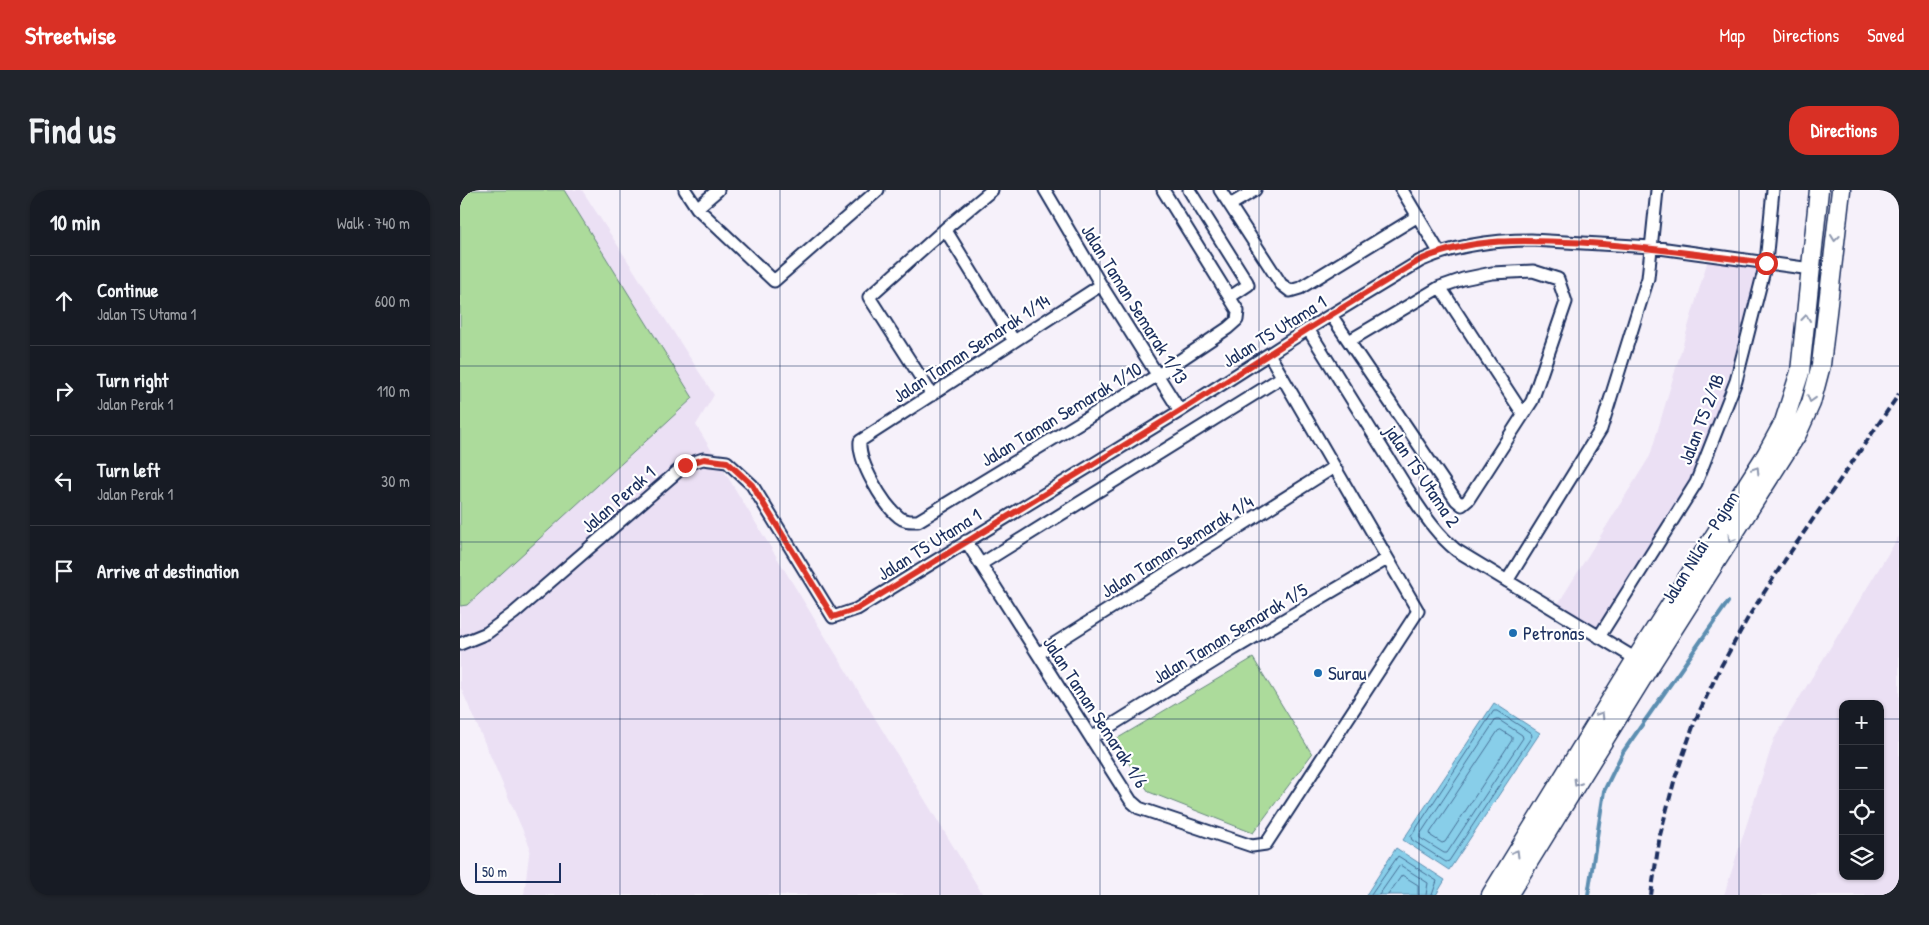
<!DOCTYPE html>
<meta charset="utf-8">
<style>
:root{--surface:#171b24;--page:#20242c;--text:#f1f3f6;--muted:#9ea1a6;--line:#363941;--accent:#d93025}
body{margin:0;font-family:"Patrick Hand",sans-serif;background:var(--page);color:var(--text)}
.controls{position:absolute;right:15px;bottom:15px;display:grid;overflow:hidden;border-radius:10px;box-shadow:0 1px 4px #0004}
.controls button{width:45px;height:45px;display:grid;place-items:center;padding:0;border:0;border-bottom:1px solid var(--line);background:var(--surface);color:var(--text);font:25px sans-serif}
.scale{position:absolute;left:15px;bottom:12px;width:86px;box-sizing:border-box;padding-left:5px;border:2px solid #1b2f5e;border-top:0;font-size:14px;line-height:18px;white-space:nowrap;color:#1b2f5e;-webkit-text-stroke:4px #fff;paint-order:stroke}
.stop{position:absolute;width:15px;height:15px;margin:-11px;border:4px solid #d93025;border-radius:50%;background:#fff}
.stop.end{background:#d93025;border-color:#fff;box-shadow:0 1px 5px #0008}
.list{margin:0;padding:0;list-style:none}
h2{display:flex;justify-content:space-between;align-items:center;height:65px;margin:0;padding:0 20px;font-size:21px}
h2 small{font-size:16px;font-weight:400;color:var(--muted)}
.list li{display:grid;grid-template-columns:32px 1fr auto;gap:15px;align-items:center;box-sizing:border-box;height:90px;padding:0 20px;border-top:1px solid var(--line)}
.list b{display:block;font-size:19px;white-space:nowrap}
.list p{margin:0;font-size:16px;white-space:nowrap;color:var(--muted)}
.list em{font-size:16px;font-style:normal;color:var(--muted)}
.icon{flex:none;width:28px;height:28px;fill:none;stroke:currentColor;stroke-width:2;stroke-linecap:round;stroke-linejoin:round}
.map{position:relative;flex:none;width:1439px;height:705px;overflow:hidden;border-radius:20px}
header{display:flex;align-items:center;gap:30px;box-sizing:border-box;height:70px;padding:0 25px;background:var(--accent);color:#fff}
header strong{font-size:24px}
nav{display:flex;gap:28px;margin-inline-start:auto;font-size:18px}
.intro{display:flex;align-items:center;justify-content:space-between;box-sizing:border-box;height:120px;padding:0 30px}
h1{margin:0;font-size:35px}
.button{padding:12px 22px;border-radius:20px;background:var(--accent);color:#fff;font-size:18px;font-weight:700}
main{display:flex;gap:30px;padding:0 30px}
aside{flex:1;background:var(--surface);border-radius:20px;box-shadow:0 1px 4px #0004}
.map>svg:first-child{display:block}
.built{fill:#ebe0f4;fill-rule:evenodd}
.green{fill:#acdb9b;stroke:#64857c}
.water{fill:#88cee9;stroke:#5c8eb1}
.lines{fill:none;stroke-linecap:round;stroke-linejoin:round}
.shore{stroke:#476f96;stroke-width:1}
.stream{stroke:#5c8eb1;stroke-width:4}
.street-casing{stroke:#1b2f5e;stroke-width:15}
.primary-casing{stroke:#1b2f5e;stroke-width:21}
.street{stroke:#fff;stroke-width:11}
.primary{stroke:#fff;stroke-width:18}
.rail{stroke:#1b2f5e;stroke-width:4;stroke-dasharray:8 4;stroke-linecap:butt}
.oneway{stroke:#8d97ae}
.route{stroke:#d93025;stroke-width:6}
.grid{fill:none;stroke:#1b2f5e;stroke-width:1;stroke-opacity:0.55}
.poi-dot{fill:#1f6fb2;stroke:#fff;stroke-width:2}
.labels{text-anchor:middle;stroke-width:4.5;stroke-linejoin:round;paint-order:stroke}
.street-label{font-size:19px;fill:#1b2f5e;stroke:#fff}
.poi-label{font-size:19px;fill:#1b2f5e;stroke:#fff;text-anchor:start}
</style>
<header>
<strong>Streetwise</strong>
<nav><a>Map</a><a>Directions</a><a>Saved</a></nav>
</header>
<div class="intro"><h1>Find us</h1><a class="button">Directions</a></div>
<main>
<aside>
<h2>10 min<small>Walk · 740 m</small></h2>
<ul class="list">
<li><svg class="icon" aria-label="ahead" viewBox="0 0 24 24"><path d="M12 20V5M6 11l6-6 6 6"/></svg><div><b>Continue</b><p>Jalan TS Utama 1</p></div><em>600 m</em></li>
<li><svg class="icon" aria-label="right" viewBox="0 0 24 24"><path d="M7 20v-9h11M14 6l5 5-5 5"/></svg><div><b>Turn right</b><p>Jalan Perak 1</p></div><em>110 m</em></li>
<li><svg class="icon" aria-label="left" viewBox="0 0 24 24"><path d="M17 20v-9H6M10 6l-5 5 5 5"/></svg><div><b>Turn left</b><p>Jalan Perak 1</p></div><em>30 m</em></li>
<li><svg class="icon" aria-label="arrive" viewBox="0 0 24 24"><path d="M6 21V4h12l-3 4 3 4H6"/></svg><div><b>Arrive at destination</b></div></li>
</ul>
</aside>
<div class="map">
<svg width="1439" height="705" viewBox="0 0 1439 705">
<rect width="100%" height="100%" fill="#f6f1fa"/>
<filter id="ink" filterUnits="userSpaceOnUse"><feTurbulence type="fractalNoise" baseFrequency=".02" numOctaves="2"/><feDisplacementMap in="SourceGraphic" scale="10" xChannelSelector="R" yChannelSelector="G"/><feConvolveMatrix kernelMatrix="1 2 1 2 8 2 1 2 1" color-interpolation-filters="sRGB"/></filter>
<g filter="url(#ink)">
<path class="built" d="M0 0H122L254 205 236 235 523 705H64L70 657 0 496Z
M1249 66 1304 71 1235 294 1138 448 1093 422 1190 266Z
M1439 346V705H1264L1314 549ZM1383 514H1420V686H1383Z"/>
<path class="green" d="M0 0H104L233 208 7 415 0 416Z
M793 468 852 564 793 643 689 602 653 551Z"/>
<path class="water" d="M1034 513 1080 543 989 680 943 650Z
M936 658 985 690 976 705H906Z"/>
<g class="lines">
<path class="shore" d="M1034 521H1037L1071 543 1072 546 989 671 986 672 952 650 951 647Z
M1036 530H1039L1062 545 1063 548 987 663H984L960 648V645Z
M1041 540 1052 547V550L985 652 982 653 971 646 970 643 1038 541Z
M911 705 938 666 977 691 972 705
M919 705 940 675 968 693 966 705
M928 705 942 685 958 695V705"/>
<path class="stream" d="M1128 705 1144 601 1163 562 1268 412"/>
<g class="street-casing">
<path id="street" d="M225 0 237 18 314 91 418 0
M585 0 641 95 720 221
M729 0 787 92 788 95 770 107
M760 0 821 94 830 101 840 98 958 26
M942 0 979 62
M770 15 795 0
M237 18 258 0
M485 39 554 151
M641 95 400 251C398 272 423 314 439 327 445 332 451 331 458 331L698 185 768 138 777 130 778 121 703 0
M980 97 1063 224
M871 125 996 310 1002 315 1008 310 1072 211 1106 112 1098 89 1073 81 1032 83 1003 89 980 97 889 151
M848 139 955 311C967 329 979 346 996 360L1181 472
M472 205 409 107 485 39 532 0
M506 351 671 611 679 618 792 656 806 654 958 421 809 164
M521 374 822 187
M1047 391 1141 239 1188 88 1197 0
M1139 447 1236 293 1276 191 1306 73 1313 0
M0 454 27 443 54 423 225 275 243 269 267 272 292 295 373 427 397 419 720 221 848 139 960 71C995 55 1033 50 1071 50L1192 57 1351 79
M578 464 874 277
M631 548 774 459 927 369"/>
</g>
<g class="primary-casing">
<path id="primary" d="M1031 705 1176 469 1306 265 1324 232 1340 182 1359 0
M1048 705 1189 477 1337 244 1351 213 1361 175 1381 0"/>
</g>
<use href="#street" class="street"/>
<use href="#primary" class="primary"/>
<path class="rail" d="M1191 705 1200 645 1215 588 1235 531 1259 480 1289 426 1325 370 1439 204"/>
</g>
<defs><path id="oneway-chevron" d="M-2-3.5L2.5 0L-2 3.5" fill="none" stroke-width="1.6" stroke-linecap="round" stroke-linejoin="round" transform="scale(1.25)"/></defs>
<g class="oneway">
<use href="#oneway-chevron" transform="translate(1375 48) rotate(97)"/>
<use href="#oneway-chevron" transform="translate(1346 128) rotate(-84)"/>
<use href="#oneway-chevron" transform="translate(1351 209) rotate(107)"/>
<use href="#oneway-chevron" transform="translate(1296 280) rotate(-58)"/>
<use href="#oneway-chevron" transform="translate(1271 349) rotate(122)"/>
<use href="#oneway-chevron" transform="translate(1141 525) rotate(-58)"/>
<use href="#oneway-chevron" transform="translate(1117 593) rotate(122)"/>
<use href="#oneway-chevron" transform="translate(1056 663) rotate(-59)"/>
</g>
</g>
<g class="lines" filter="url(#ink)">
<path class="route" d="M225 275 244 269 267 272 292 295 373 427 397 419 720 221 848 139 960 70C1015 46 1069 50 1128 53 1188 57 1246 65 1306 73"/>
</g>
<path class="grid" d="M160 0V705M320 0V705M480 0V705M640 0V705M799 0V705M959 0V705M1119 0V705M1279 0V705M0 176H1439M0 352H1439M0 529H1383M1420 529H1439"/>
<g class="poi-dot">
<circle cx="1053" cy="443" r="5"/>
<circle cx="858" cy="483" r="5"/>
</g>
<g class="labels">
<g class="street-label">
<text transform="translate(675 114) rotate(58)" y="7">Jalan Taman Semarak 1/13</text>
<text transform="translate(814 141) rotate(-32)" y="7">Jalan TS Utama 1</text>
<text transform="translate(511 158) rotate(-33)" y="7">Jalan Taman Semarak 1/14</text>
<text transform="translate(601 224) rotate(-31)" y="7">Jalan Taman Semarak 1/10</text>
<text transform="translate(1241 229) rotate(-69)" y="7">Jalan TS 2/1B</text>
<text transform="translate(963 286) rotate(56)" y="7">jalan TS Utama 2</text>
<text transform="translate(158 309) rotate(-41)" y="7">Jalan Perak 1</text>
<text transform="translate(469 354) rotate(-32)" y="7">Jalan TS Utama 1</text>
<text transform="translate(717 356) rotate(-32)" y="7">Jalan Taman Semarak 1/4</text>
<text transform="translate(1240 357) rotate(-58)" y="7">Jalan Nilai - Pajam</text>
<text transform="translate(770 443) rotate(-31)" y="7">Jalan Taman Semarak 1/5</text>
<text transform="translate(636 522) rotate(57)" y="7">Jalan Taman Semarak 1/6</text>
</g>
<g class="poi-label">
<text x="1063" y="450">Petronas</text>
<text x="868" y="490">Surau</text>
</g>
</g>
</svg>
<div class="controls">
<button>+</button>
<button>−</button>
<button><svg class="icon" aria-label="locate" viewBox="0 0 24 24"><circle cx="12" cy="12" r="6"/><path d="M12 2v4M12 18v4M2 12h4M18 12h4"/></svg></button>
<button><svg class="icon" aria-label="layers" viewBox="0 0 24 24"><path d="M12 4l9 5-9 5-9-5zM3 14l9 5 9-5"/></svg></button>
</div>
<div class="scale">50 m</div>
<div class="stop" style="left:1306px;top:73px"></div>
<div class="stop end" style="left:225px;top:275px"></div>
</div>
</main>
